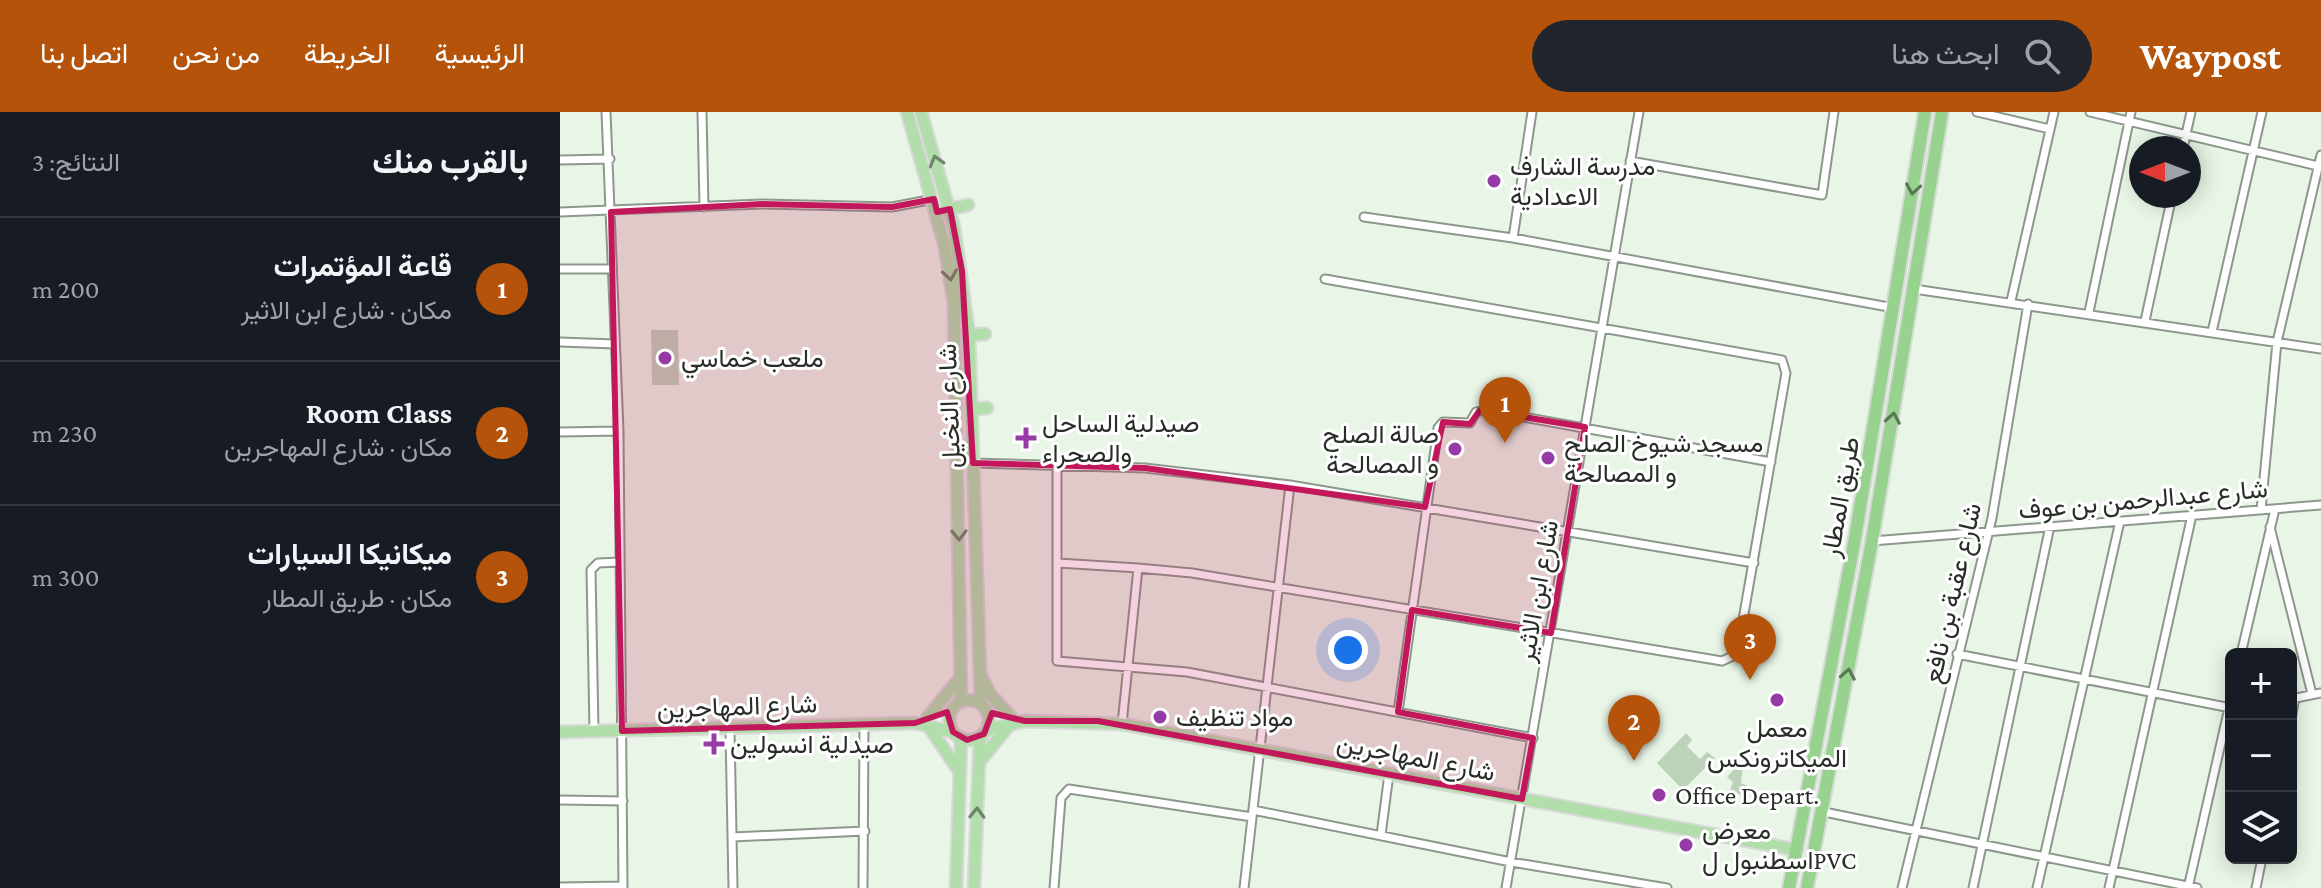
<!DOCTYPE html>
<html lang="ar">
<meta charset="utf-8">
<style>
:root{--surface:#171b24;--page:#20242c;--text:#f1f3f6;--muted:#9ea1a6;--line:#363941;--accent:#b45309}
body{margin:0;font-family:"Crimson Pro",Vazirmatn,serif;background:var(--page);color:var(--text);direction:rtl}
.controls{position:absolute;right:24px;bottom:24px;display:grid;overflow:hidden;border-radius:12px;box-shadow:0 4px 20px #0003}
.controls button{width:72px;height:72px;display:grid;place-items:center;padding:0;border:0;border-bottom:2px solid var(--line);background:var(--surface);color:var(--text);font:40px sans-serif}
.compass{position:absolute;left:1569px;top:24px;width:72px;height:72px;border-radius:50%;background:var(--surface);box-shadow:0 4px 20px #0003;rotate:270deg}
.you{position:absolute;left:788px;top:538px;width:28px;height:28px;margin:-20px;border:6px solid #fff;border-radius:50%;background:#1a73e8;box-shadow:0 0 0 12px #1a73e833}
.badge{display:grid;place-items:center;width:52px;height:52px;border-radius:50%;background:var(--accent);color:#fff;font-size:26px;font-weight:700}
.pin{position:absolute;translate:-50% -66px;filter:drop-shadow(0 2px 4px #0008)}
.pin::after{content:'';position:absolute;top:42px;width:28px;height:24px;background:inherit;clip-path:polygon(0 0,100% 0,50% 100%)}
.list{margin:0;padding:0;list-style:none}
h2{display:flex;justify-content:space-between;align-items:center;height:104px;margin:0;padding:0 32px;font-size:34px}
h2 small{font-size:26px;font-weight:400;color:var(--muted)}
.list li{display:grid;grid-template-columns:52px 1fr auto;gap:24px;align-items:center;box-sizing:border-box;height:144px;padding:0 32px;border-top:2px solid var(--line)}
.list b{display:block;font-size:30px;white-space:nowrap}
.list p{margin:0;font-size:26px;white-space:nowrap;color:var(--muted)}
.list em{font-size:26px;font-style:normal;color:var(--muted)}
.icon{flex:none;width:44px;height:44px;fill:none;stroke:currentColor;stroke-width:2;stroke-linecap:round;stroke-linejoin:round}
.map{position:relative;flex:none;width:1761px;height:776px;overflow:hidden;direction:ltr}
header{display:flex;align-items:center;gap:48px;box-sizing:border-box;height:112px;padding:0 40px;background:var(--accent);color:#fff}
header strong{font-size:38px}
nav{display:flex;gap:44px;margin-inline-start:auto;font-size:28px}
.search{width:560px;height:72px;background:var(--page);display:flex;align-items:center;gap:20px;box-sizing:border-box;padding:0 28px;border-radius:44px;color:var(--muted);font-size:30px}
main{display:flex}
aside{flex:1;background:var(--surface)}
.map>svg:first-child{display:block}
.green{fill:#bdd3b9}
.lines{fill:none;stroke-linecap:round;stroke-linejoin:round}
.minor-casing{stroke:#8c988b;stroke-width:11}
.primary-casing{stroke:#d8d9d8;stroke-width:15}
.trunk-casing{stroke:#d8d9d8;stroke-width:16}
.minor{stroke:#fff;stroke-width:7}
.primary{stroke:#b1deab;stroke-width:11}
.trunk{stroke:#97d38f;stroke-width:12}
.oneway{stroke:#6d866a}
.oneway2{stroke:#5a7856}
.marked{fill:#c2185b;fill-opacity:0.2;stroke:#c2185b;stroke-width:6;stroke-linejoin:round}
.poi-dot{fill:#963ba6;stroke:#fff;stroke-width:3}
.labels{text-anchor:middle;stroke-width:6;stroke-linejoin:round;paint-order:stroke}
.poi-label{font-size:26px;fill:#292e28;stroke:#fff;text-anchor:start}
.street-label{font-size:26px;fill:#292e28;stroke:#fff}
</style>
<header>
<strong>Waypost</strong>
<div class="search"><svg class="icon" aria-label="search" viewBox="0 0 24 24"><circle cx="10" cy="10" r="6"/><path d="M15 15l6 6"/></svg>ابحث هنا</div>
<nav><a>الرئيسية</a><a>الخريطة</a><a>من نحن</a><a>اتصل بنا</a></nav>
</header>
<main>
<div class="map">
<svg width="1761" height="776" viewBox="0 0 1761 776">
<rect width="100%" height="100%" fill="#e9f6e7"/>
<path class="green" d="M91 218H118L119 273H92Z
M1126 621 1132 628 1127 634 1140 647 1147 640 1155 646 1123 678 1097 651Z
M1184 646 1181 671 1192 676 1187 686 1170 678 1173 670 1167 665Z"/>
<g class="lines">
<g class="minor-casing">
<path id="minor" d="M46 0 59 319 63 776
M142 0 144 95
M1417 0 1490 17
M1530 0 1758 54
M1623 36 1631 0
M0 48 50 47
M1070 49 1262 83 1274 0
M0 100 202 92 332 95 374 87
M804 105 953 126 1334 196
M953 126 972 0
M0 157H51
M1354 177 1761 237
M1451 189 1494 0
M1529 200 1571 0
M1585 209 1612 84
M1652 220 1702 0
M0 230 55 232
M0 320 59 319
M413 351 585 356 730 373 1194 451
M497 351V549L627 560 973 626
M1701 398 1717 230 1761 43
M1710 415 1752 582
M1312 429 1761 393
M498 451 578 456 562 612
M578 456 632 461 1162 549 1177 542 1226 261 1222 248 765 167
M1397 542 1671 596
M1681 542 1715 397
M1731 587 1761 581
M838 600 878 316 883 310 910 311 916 300 925 298 1211 350
M1731 607 1735 586
M170 618 173 776
M34 619 31 458 38 451 60 450
M0 688 63 689
M693 698 951 750 1107 776
M1264 700 1637 776
M821 723 829 662
M173 725 305 719
M0 775 63 774
M303 776 304 612
M494 776 501 686 509 677 692 705
M684 776 730 373
M946 776 1079 0
M1342 776 1432 406 1468 192
M1413 776 1490 414
M1477 776 1560 409
M1549 776 1632 403
M1628 776 1671 587
M1696 776 1702 746"/>
</g>
<g class="primary-casing">
<path id="primary" d="M347 0 385 135 394 192 401 590
M361 0 394 115 409 223 421 592
M385 98 408 93
M409 223 425 222
M411 297 427 296
M420 562 430 582 451 605
M389 608a20 20 0 1 1 40 0a20 20 0 1 1-40 0Z
M367 606 399 567
M369 615 397 656
M427 618 465 609 562 612 1237 738
M0 620 355 611 393 620
M421 648 450 612
M396 776 401 626
M414 776 420 625"/>
</g>
<g class="trunk-casing">
<path id="trunk" d="M1229 776 1295 426 1365 0
M1247 776 1312 429 1382 0"/>
</g>
<use href="#minor" class="minor"/>
<use href="#primary" class="primary"/>
<use href="#trunk" class="trunk"/>
</g>
<defs><path id="oneway-chevron" d="M-2-3.5L2.5 0L-2 3.5" fill="none" stroke-width="1.6" stroke-linecap="round" stroke-linejoin="round" transform="scale(2)"/></defs>
<g class="oneway">
<use href="#oneway-chevron" transform="translate(376 49) rotate(-106)"/>
<use href="#oneway-chevron" transform="translate(390 163) rotate(81)"/>
<use href="#oneway-chevron" transform="translate(399 423) rotate(89)"/>
<use href="#oneway-chevron" transform="translate(417 701) rotate(-88)"/>
</g>
<g class="oneway2">
<use href="#oneway-chevron" transform="translate(1353 77) rotate(99)"/>
<use href="#oneway-chevron" transform="translate(1333 306) rotate(-80)"/>
<use href="#oneway-chevron" transform="translate(1288 562) rotate(-80)"/>
</g>
<path class="marked" d="M374 87 377 100 390 97 402 159 413 351 585 356 865 395 883 310 910 312 920 298 1025 315 991 521 852 498 838 600 973 626 962 687 538 609H465L432 601 424 622 407 628 393 620 387 600 355 611 62 619 51 100 202 92 332 95Z"/>
<g class="poi-dot">
<circle cx="934" cy="69" r="8"/>
<circle cx="105" cy="246" r="8"/>
<path d="M462 314h8v8h8v8h-8v8h-8v-8h-8v-8h8z"/>
<circle cx="895" cy="337" r="8"/>
<circle cx="988" cy="346" r="8"/>
<circle cx="1217" cy="588" r="8"/>
<circle cx="600" cy="605" r="8"/>
<path d="M150 620h8v8h8v8h-8v8h-8v-8h-8v-8h8z"/>
<circle cx="1099" cy="683" r="8"/>
<circle cx="1126" cy="733" r="8"/>
</g>
<g class="labels">
<g class="poi-label">
<text x="950" y="63">مدرسة الشارف<tspan x="950" dy="30">الاعدادية</tspan></text>
<text x="121" y="255">ملعب خماسي</text>
<text x="482" y="320">صيدلية الساحل<tspan x="482" dy="30">والصحراء</tspan></text>
<text x="879" y="331" text-anchor="end">صالة الصلح<tspan x="879" dy="30">و المصالحة</tspan></text>
<text x="1004" y="340">مسجد شيوخ الصلح<tspan x="1004" dy="30">و المصالحة</tspan></text>
<text x="616" y="614">مواد تنظيف</text>
<text x="1217" y="625" text-anchor="middle">معمل<tspan x="1217" dy="30">الميكاترونكس</tspan></text>
<text x="170" y="641">صيدلية انسولين</text>
<text x="1115" y="692">Office Depart.</text>
<text x="1142" y="727">معرض<tspan x="1142" dy="30">اسطنبول لPVC</tspan></text>
</g>
<g class="street-label">
<text transform="translate(389 294) rotate(-92)" y="9">شارع النخيل</text>
<text transform="translate(1280 385) rotate(-80)" y="9">طريق المطار</text>
<text transform="translate(1583 387) rotate(-5)" y="9">شارع عبدالرحمن بن عوف</text>
<text transform="translate(977 479) rotate(-80)" y="9">شارع ابن الاثير</text>
<text transform="translate(1392 481) rotate(-77)" y="9">شارع عقبة بن نافع</text>
<text transform="translate(177 594) rotate(-2)" y="9">شارع المهاجرين</text>
<text transform="translate(856 645) rotate(11)" y="9">شارع المهاجرين</text>
</g>
</g>
</svg>
<div class="controls">
<button>+</button>
<button>−</button>
<button><svg class="icon" aria-label="layers" viewBox="0 0 24 24"><path d="M12 4l9 5-9 5-9-5zM3 14l9 5 9-5"/></svg></button>
</div>
<svg class="compass" viewBox="-18 -18 36 36"><path d="M0-13l5 13h-10z" fill="#e53935"/><path d="M0 13l5-13h-10z" fill="#9ea1a6"/></svg>
<div class="you"></div>
<div class="pin badge" style="left:945px;top:331px">1</div>
<div class="pin badge" style="left:1074px;top:649px">2</div>
<div class="pin badge" style="left:1190px;top:568px">3</div>
</div>
<aside>
<h2>بالقرب منك<small>النتائج: 3</small></h2>
<ul class="list">
<li><span class="badge">1</span><div><b>قاعة المؤتمرات</b><p>مكان · شارع ابن الاثير</p></div><em>200 m</em></li>
<li><span class="badge">2</span><div><b>Room Class</b><p>مكان · شارع المهاجرين</p></div><em>230 m</em></li>
<li><span class="badge">3</span><div><b>ميكانيكا السيارات</b><p>مكان · طريق المطار</p></div><em>300 m</em></li>
</ul>
</aside>
</main>
